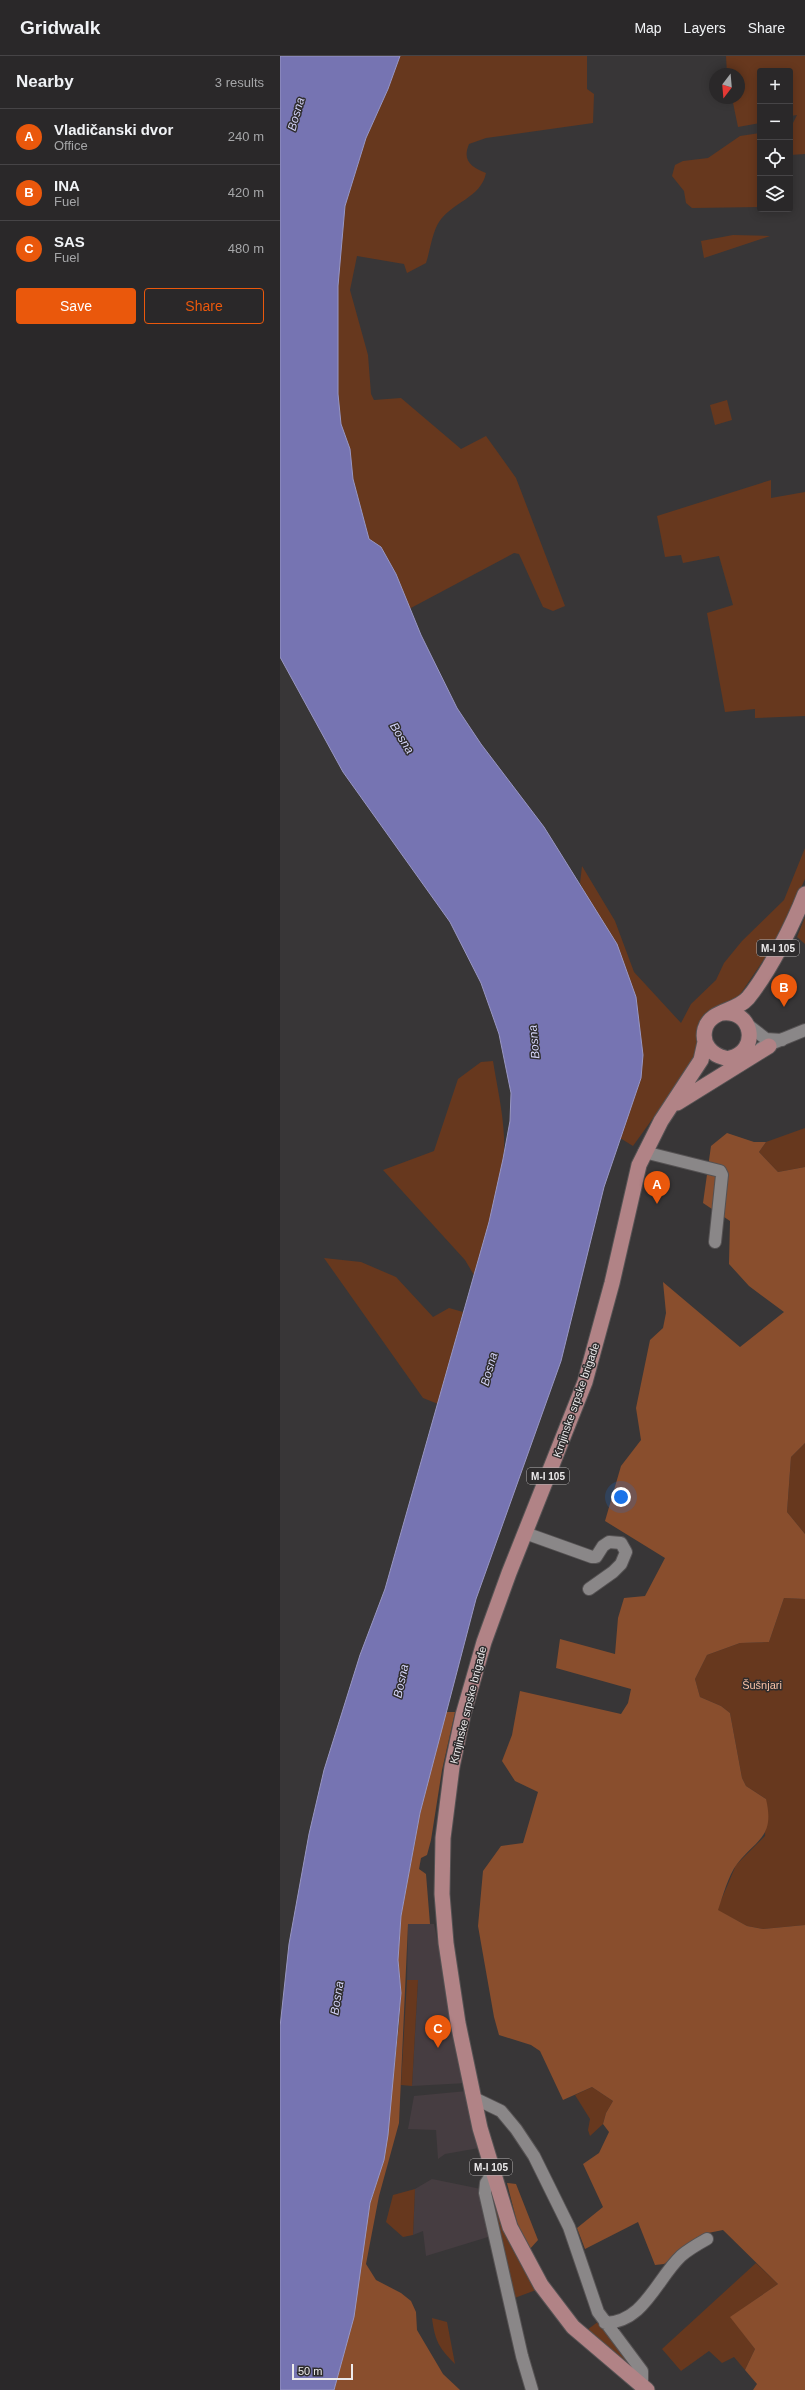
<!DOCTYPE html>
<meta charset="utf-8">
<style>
:root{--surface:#2a2829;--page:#363435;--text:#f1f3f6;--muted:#a5a6a8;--line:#464446;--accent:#ea580c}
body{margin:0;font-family:Helvetica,sans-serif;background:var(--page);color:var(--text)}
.controls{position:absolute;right:12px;top:12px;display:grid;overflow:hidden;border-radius:4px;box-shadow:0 2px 10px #0003}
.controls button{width:36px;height:36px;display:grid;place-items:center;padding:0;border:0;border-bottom:1px solid var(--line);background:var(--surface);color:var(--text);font:20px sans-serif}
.compass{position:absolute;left:429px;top:12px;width:36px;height:36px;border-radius:50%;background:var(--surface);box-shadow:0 2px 10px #0003;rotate:196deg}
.scale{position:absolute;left:12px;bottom:10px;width:61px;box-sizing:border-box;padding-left:4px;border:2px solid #eceaeb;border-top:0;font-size:11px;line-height:14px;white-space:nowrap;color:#eceaeb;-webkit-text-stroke:3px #2e2c2d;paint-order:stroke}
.you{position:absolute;left:341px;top:1441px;width:14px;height:14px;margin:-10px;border:3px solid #fff;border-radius:50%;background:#1a73e8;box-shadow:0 0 0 6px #1a73e833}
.badge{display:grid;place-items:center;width:26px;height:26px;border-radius:50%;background:var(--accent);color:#fff;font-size:13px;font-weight:700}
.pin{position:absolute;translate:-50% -33px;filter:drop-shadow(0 1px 2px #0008)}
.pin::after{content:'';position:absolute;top:21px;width:14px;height:12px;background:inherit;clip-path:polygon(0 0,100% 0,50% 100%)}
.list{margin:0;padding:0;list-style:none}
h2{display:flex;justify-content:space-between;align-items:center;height:52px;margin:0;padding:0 16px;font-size:17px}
h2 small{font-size:13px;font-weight:400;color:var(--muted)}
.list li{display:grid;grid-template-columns:26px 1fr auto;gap:12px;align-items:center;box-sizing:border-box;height:56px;padding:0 16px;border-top:1px solid var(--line)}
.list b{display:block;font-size:15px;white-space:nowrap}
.list p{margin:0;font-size:13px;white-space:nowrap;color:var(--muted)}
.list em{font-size:13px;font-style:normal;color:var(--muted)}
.actions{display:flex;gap:8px;padding:12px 16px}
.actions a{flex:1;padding:9px 0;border:1px solid var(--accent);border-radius:4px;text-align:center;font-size:14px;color:var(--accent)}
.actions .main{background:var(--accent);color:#fff}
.icon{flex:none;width:22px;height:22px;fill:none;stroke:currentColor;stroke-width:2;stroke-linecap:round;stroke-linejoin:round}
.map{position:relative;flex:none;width:525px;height:2334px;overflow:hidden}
header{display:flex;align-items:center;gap:24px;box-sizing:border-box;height:56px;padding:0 20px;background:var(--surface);border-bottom:1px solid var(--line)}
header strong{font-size:19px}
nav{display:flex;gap:22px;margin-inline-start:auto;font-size:14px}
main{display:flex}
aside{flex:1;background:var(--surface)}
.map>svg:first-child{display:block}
.built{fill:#463d41}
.green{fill:#67381e}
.forest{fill:#894e2d}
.water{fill:#7674b2;stroke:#9997c3}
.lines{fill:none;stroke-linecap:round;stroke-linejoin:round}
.minor-casing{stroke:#555253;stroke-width:14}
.major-casing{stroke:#555253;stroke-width:17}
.minor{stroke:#8a8788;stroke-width:12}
.major{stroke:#b18386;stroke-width:15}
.labels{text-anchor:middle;stroke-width:3;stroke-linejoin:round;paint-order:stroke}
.shield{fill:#2e2c2d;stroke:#b3b1b2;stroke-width:1}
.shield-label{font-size:10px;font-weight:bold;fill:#eceaeb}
.street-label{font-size:11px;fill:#eceaeb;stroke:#2e2c2d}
.park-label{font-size:11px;fill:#f8c1a5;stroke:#2e2c2d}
.water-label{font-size:12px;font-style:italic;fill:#d4d4f8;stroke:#2e2c2d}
</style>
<header>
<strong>Gridwalk</strong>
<nav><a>Map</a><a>Layers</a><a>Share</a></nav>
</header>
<main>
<aside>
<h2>Nearby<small>3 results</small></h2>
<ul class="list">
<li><span class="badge">A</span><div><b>Vladičanski dvor</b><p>Office</p></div><em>240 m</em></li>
<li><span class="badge">B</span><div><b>INA</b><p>Fuel</p></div><em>420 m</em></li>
<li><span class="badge">C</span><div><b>SAS</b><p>Fuel</p></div><em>480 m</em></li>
</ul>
<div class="actions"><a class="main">Save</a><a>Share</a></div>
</aside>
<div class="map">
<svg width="525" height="2334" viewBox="0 0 525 2334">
<rect width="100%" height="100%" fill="#383637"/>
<path class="built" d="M128 1868H154L187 2027 132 2030 138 1924H127Z
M187 2035 199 2092 165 2098 158 2103 156 2074 128 2073 134 2040Z
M152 2123 201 2133 208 2181 146 2200 143 2175 133 2179 135 2133Z"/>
<path class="green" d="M120 0H307V33L314 38 313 67 206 82 189 88C182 105 191 111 206 117 201 142 172 146 159 166 152 177 150 195 146 207L127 217 124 208 77 200 70 234 88 299 91 338 94 344 121 342 181 393 206 380 236 422 285 550 273 555 263 551 239 498 234 497 129 553 116 518 101 491 89 483 73 423 70 393 61 368 58 338V230L65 150 86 82 108 33Z
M446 0H525V98L510 99V73L517 59 510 60V15H480V67L458 71 452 42H459V18H447Z
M480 77V151L412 152 406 147 404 135 392 120 395 109 403 105 428 102 460 80Z
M453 179 490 180 424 202 421 185Z
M447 344 452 364 435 369 430 349Z
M491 424V442L525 436V660L475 662V653L445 656 427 557 453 549 439 500 403 507 401 499 385 501 377 460Z
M525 792V823L497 884 459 940 424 958 419 975 420 990 414 1005 353 1090 340 1082 361 1022 363 999 356 941 300 827 302 810 335 865 354 916 401 967 411 948 436 924 444 907 462 885 504 844Z
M525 861V888L517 881Z
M213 1005C217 1030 223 1056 224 1081 226 1125 206 1177 194 1219L185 1204 103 1114 154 1095 178 1023 201 1006Z
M525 1072V1111L498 1116 479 1096 486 1086Z
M44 1202 81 1206 116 1221 153 1261 169 1252 183 1256 158 1348 143 1342Z
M525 1387V1478L507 1456 511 1401Z
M504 1542 525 1543V1869L483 1873 467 1870 437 1854 456 1809 485 1780 486 1743 466 1730 462 1722 450 1657 441 1650 420 1641 415 1623 427 1599 460 1587 489 1586Z
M127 1924H138L132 2030 121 2029Z
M312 2031 333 2045 326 2057 323 2068 310 2080 308 2074 310 2063 295 2039Z
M135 2133 133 2179 123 2181 106 2166 113 2139Z
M212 2144 256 2234 232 2243Z
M476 2207 498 2228 451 2261 475 2293 465 2314 454 2301 442 2307 429 2295 401 2315 382 2293Z
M152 2262 167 2266 175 2308C159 2292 155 2285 152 2262Z
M319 2265 353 2307 352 2312 307 2274Z"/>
<path class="forest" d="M447 1077 474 1086H486L479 1096 498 1116 525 1111V1387L511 1401 507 1456 525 1478V1543L504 1542 489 1586 460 1587 427 1599 415 1623 420 1641 441 1650 450 1657 462 1722 466 1730 486 1743C495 1781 477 1783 457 1808 448 1820 443 1840 438 1854L467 1870 483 1873 525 1869V2334H473L477 2328 465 2314 475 2293 450 2261 498 2228 443 2174 428 2177 384 2208 375 2209 358 2166 305 2193 297 2172 323 2151 303 2108 319 2097 329 2076 323 2068 326 2057 333 2045 312 2031 283 2044 260 1995 251 1989 219 1979 214 1961 198 1870 203 1815 221 1790 243 1787 258 1736 235 1725 222 1705 232 1679 240 1635 341 1658 348 1647 351 1633 276 1612 280 1583 335 1598 338 1562 344 1542 365 1540 385 1502 325 1465 341 1410 361 1384 356 1352 370 1284 383 1272 386 1257 383 1226 460 1291 504 1256 469 1230 449 1208 450 1165 423 1147 431 1090Z
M165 1656H175L162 1714 151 1784 147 1799 141 1802 139 1813 146 1818 150 1868H128L119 2067 99 2140 86 2208 96 2224 121 2237 131 2245 136 2256 137 2274 163 2318 180 2334H54L66 2290 90 2147 104 2104 119 1968 121 1936 118 1904 121 1860 140 1757Z
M227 2127 236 2128 258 2184 249 2194 239 2174Z"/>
<path class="water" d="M0 0H120L108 33 86 82 65 150 58 230V338L61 368 70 393 73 423 89 483 101 491 116 518 141 579 177 652 201 688 264 771 337 888 356 941 363 999 361 1022 324 1131 281 1305 196 1543 140 1757 121 1860 118 1904 121 1937 108 2079 104 2104 90 2147 74 2261 54 2334H0V1971L9 1888 29 1778 44 1714 80 1599 105 1533 209 1166 223 1103 230 1065 231 1037 219 978 212 958 201 927 170 866 63 716 0 601Z"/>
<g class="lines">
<g class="minor-casing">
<path id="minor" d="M468 969 486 983 502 984
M481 992 525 974
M364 1096 440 1115 442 1119 435 1186
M245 1477 312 1501H316L323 1490 329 1486 341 1487 346 1496 341 1508 333 1516 309 1533
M196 2043 221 2055 236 2073 254 2100 289 2171 318 2256 362 2315V2329
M213 2117 206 2127 205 2137 242 2300 252 2334
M325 2267C364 2266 376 2224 401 2200 409 2193 418 2188 427 2183"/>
</g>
<g class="major-casing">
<path id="major" d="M442 957C473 953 480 995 450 1002
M445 1002C432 999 421 988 425 973 430 954 456 956 468 942 489 916 513 869 525 838
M397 1047 489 990
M367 2334 293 2271 261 2229 230 2171 200 2072 178 1967 166 1887 162 1838 163 1782 172 1711 183 1659 204 1586 229 1517 305 1326 332 1227 359 1109 381 1065 421 1004 425 986"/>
</g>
<use href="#minor" class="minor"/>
<use href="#major" class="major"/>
</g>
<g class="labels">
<g class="shield">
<rect x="477" y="884" width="42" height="16" rx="3"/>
<rect x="247" y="1412" width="42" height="16" rx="3"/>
<rect x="190" y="2103" width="42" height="16" rx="3"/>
</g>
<g class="shield-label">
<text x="498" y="896">M-I 105</text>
<text x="268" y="1424">M-I 105</text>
<text x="211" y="2115">M-I 105</text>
</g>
<g class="street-label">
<text transform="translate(296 1344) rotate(-71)" y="4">Krnjinske srpske brigade</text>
<text transform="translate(188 1649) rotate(-76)" y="4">Krnjinske srpske brigade</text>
</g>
<g class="park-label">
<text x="482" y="1633">Šušnjari</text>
</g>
<g class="water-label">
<text transform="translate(16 58) rotate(-74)" y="4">Bosna</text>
<text transform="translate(122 682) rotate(58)" y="4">Bosna</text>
<text transform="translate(254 986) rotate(-95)" y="4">Bosna</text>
<text transform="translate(209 1313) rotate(-74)" y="4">Bosna</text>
<text transform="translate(121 1625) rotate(-78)" y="4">Bosna</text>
<text transform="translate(57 1942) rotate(-81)" y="4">Bosna</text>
</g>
</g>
</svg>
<div class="controls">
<button>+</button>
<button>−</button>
<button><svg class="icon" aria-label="locate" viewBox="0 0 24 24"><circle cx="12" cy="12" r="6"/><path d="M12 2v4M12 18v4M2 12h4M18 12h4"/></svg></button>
<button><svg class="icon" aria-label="layers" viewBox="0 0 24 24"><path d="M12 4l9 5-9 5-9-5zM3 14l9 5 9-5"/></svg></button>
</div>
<svg class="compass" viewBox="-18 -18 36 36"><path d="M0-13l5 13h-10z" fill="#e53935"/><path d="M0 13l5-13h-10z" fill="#a5a6a8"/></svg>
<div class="scale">50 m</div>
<div class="you"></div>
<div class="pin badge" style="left:377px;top:1148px">A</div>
<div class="pin badge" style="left:504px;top:951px">B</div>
<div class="pin badge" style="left:158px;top:1992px">C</div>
</div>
</main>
